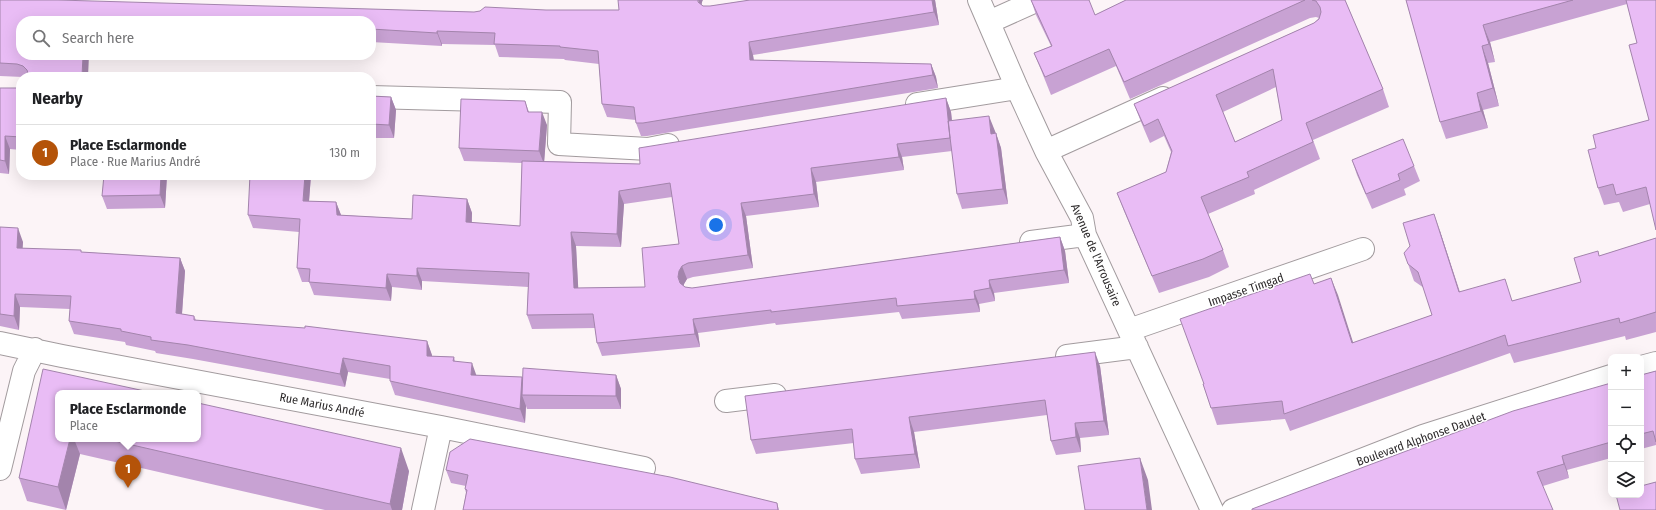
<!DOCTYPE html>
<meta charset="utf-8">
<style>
:root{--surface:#fff;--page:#f2f2f2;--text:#202124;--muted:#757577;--line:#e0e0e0;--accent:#b45309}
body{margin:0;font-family:"Fira Sans Condensed",sans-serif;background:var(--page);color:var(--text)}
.controls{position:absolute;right:12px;bottom:12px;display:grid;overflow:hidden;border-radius:8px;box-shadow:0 4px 16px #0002}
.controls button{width:36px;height:36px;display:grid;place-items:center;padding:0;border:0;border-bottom:1px solid var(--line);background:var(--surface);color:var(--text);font:20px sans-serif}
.you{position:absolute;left:716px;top:225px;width:14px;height:14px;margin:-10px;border:3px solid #fff;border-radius:50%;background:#1a73e8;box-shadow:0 0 0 6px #1a73e833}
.badge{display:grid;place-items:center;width:26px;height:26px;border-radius:50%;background:var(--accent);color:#fff;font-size:13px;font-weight:700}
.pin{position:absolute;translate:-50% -33px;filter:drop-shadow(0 1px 2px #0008)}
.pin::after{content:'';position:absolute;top:21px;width:14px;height:12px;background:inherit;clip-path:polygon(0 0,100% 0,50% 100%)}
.popup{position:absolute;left:55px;top:390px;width:146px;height:52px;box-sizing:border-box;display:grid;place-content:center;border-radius:8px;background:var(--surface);filter:drop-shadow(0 1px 3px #0005);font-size:13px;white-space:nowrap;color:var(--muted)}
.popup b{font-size:15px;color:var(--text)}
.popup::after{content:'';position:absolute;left:50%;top:100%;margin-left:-8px;border:8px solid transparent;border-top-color:var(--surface)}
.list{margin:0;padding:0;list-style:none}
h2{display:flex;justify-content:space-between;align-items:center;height:52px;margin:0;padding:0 16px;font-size:17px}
h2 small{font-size:13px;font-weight:400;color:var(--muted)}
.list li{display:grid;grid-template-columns:26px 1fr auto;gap:12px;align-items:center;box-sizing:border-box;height:56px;padding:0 16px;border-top:1px solid var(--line)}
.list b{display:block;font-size:15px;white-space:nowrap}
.list p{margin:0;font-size:13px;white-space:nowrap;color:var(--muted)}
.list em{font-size:13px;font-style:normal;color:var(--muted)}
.icon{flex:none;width:22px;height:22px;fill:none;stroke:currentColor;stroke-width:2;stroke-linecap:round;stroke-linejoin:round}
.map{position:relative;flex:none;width:1656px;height:510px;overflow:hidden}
.search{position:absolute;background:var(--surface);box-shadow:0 4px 16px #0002;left:16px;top:16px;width:360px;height:44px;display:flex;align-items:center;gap:10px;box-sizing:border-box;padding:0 14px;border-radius:16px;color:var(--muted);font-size:15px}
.panel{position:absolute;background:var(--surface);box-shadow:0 4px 16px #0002;left:16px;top:72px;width:360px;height:108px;border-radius:16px}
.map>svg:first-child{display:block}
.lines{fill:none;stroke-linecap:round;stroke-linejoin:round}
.minor-casing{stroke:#a29b9e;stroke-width:24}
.minor{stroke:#fff;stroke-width:22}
.wall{fill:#c8a2d3;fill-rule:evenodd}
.shaded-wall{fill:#a384ac}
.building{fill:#e9bcf5;stroke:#a384ac;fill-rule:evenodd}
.labels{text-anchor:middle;stroke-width:3;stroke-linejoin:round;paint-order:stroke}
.street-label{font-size:12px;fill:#2d2a2b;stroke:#fff}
</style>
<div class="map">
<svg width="1656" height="510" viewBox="0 0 1656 510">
<rect width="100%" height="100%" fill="#fcf4f7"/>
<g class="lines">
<g class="minor-casing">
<path id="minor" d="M979 0 1017 88 1046 151 1082 218 1085 235 1212 510
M989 22 1038 0
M371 97 560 102 559 144 648 149 668 145
M917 104 1017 88
M1046 151 1163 98
M1031 242 1085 235
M1129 330 1363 249
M0 343 62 356 441 427 644 468
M1067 356 1137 347
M1641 367 1656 363
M726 401 775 395
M0 469 24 371 35 349
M423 510 441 427
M1233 510 1423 436 1611 376"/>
</g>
<use href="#minor" class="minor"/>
</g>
<path class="wall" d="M0 0 474 12 546 10H619L702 2 701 4 703 6H710L750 0H935L939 25 753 55 754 60 931 64 936 77 938 88 647 136H641L636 123V120L607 117 602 104 599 64 565 60 564 59 499 57 495 45 442 44V46L371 42V21H21L88 77H23L0 76Z
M1031 0 1095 15 1126 0H1345L1383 89 1389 107 1313 140 1320 159 1254 190 1255 194 1208 214 1223 250 1229 267 1209 277 1159 293 1124 211 1117 193 1166 172 1171 152 1164 136 1150 143 1141 122 1134 104 1314 23 1319 18 1316 17 1310 18 1130 99 1116 66 1051 95 1041 70 1034 53 1051 46 1036 15ZM1276 87 1282 120 1235 142 1223 112Z
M1406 0H1656L1650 204 1623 212 1619 202 1604 205 1598 188 1596 148 1649 120 1637 43 1627 4 1490 42 1495 62 1488 63 1499 106 1483 110 1488 128 1446 139 1440 122Z
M21 87V150L10 149 9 174 0 173V88H16Z
M371 96 391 97 396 110 394 138H371Z
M946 98 951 112 952 121 995 131 1001 148 1008 204 962 209 957 194 952 151 902 157 904 170 816 182 819 207 746 216 753 268 693 277 687 279 684 284 683 286 685 287 692 288 1060 237 1065 251 1069 283 994 293 995 301 979 304 980 312 902 319 899 312 776 325 775 323 698 333 700 347 602 356 597 343 595 328 532 329 527 315 528 287 422 281V290L392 287 391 301 314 295 309 282H302L297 268 299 232 253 228 248 215 311 175 309 201 336 202 341 215 412 219 467 199 472 213V223L520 226 522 163 464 161 459 148 525 101 529 112 547 125 544 161 640 164ZM672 197 679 244 645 287 578 288 576 246 621 247 624 204Z
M1352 160 1414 166 1420 181 1404 189 1406 195 1372 209 1357 175Z
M167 175 165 208 107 209 102 196Z
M0 227 23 242 22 248 82 252 180 258 185 271 182 314 194 316 196 320 427 341 432 356 454 357 455 361 476 375 522 377 523 379 616 375 621 389V409H527L526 406 525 423 395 395 390 381V379L348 372 345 387 193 359 156 353 155 351 126 345 125 342 74 334 69 321 70 309 20 307 19 330 0 326Z
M1440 231 1460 292 1512 301 1581 282 1599 256 1656 238V332L1626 340 1625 336 1514 363 1510 353 1290 431 1285 419 1217 425 1203 384H1204L1314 284 1331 278 1353 343 1432 315 1424 288 1414 281 1408 264Z
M1100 366 1109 435 1080 438 1081 452 1056 455 1051 441 1047 415 914 432 920 468 861 474 855 459 854 443 756 454 751 440Z
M1656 371V445L1641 449V375Z
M1611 383V458L1567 470 1569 478 1543 486 1252 510Z
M58 393V439H198L409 471 402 510H325L80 454 66 510 27 501 19 478Z
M446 470 777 503 779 510H463L466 493 465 489 466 486 451 483Z"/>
<path class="shaded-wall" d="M698 0H703L702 2 701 9Z
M932 0H935L939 25 934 12Z
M1483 25 1490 42 1495 62 1489 44Z
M437 31 442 44V46L437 33Z
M749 42 753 55 755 73 750 60Z
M1482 46 1488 63 1499 106 1493 88Z
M83 55H89L88 77H82Z
M931 64 936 77 938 88 933 75Z
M1477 93 1483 110 1488 128 1481 111Z
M391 97 396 110 394 138 389 125Z
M946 98 951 112 955 151 950 138Z
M542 112 547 125 544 164 539 151Z
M989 116 995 131 997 149 991 134Z
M996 133 1001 148 1008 204 1003 189Z
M5 136 10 149 9 174 5 161Z
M897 144 902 157 904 170 899 157Z
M811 168 816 182 819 207 814 194Z
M161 175H167L165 208 160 195Z
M305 175H311L308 214 303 201Z
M619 191 624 204 621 247 617 234Z
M467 199 472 213 471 236 466 222Z
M336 202 341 215H337Z
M741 203 746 216 753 268 748 255Z
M1434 214 1440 231 1465 309 1459 292Z
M18 228 23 242 22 261 17 248Z
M571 232 576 246 579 302 574 288Z
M1060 237 1065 251 1069 283 1064 270Z
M180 258 185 271 181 327 176 313Z
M682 266 687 279 684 284 683 290 678 277 679 271Z
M417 268 422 281V290L417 276Z
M387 274 392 287 391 301 386 288Z
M1331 278 1338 295 1359 361 1352 343Z
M989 280 994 293 995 301 990 288Z
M974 291 979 304 980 312 975 299Z
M15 294 20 307 19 330 14 316Z
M693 319 698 333 700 347 695 334Z
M427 341 432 355V370L427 356Z
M1095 352 1100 366 1109 435 1104 421Z
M343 358 348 372 345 387 340 374Z
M472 363 477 377 471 375Z
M616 375 621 389V409L616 396Z
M522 377 527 391 522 395 526 406 525 423 520 409Z
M909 417 914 432 920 468 915 454Z
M1075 423 1080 438 1081 452 1076 437Z
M70 439H74L80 454 66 510 58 487Z
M401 448 409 471 402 510H392L390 504Z
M1562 456 1567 470 1569 478 1564 464Z
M1140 458 1148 480 1152 510H1147Z"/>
<path class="building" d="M0 0H58L474 12 480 11 485 7 546 10H619L618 0H698V2L703 6H710L750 0H932L934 12 749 42 750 60 931 64 933 75 643 123H636L634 107 602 104 598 51 560 47V46L494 44 495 33 437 31V33L371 29V21H21V55H83L82 77H29L27 70 23 66 17 64 0 63Z
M1031 0H1089L1095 15 1126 0H1305L1124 82 1109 49 1045 77 1034 53 1052 46Z
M1312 0H1345L1383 89 1306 123 1313 142 1247 172 1249 177 1201 197 1223 250 1203 259 1152 276 1117 193 1166 172 1172 151 1158 119 1144 126 1134 104 1314 23 1319 19 1321 12 1320 7 1316 1ZM1273 69 1282 120 1235 142 1216 95Z
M1406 0H1573L1483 25 1489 44 1482 46 1493 88 1477 93 1481 111 1440 122Z
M1626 0H1656V230L1646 187 1616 195 1613 184 1598 188 1588 150 1596 148 1593 135 1649 120 1629 45 1637 43Z
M21 87V137L5 136V161L0 160V88H16Z
M371 96 391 97 389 125 371 124Z
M946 98 950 138 897 144 899 157 811 168 814 194 741 203 748 255 688 263 682 266 679 271 678 277 680 283 685 287 692 288 1060 237 1064 270 989 280 990 288 974 291 975 299 897 306 896 298 771 312V310L693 319 695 334 597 343 593 314 527 315 529 273 417 268V276L387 274 386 288 309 282 310 269 297 268 300 219 248 215 250 175H305L303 201 336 202 337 215 412 219 413 195 467 199 466 222 520 226 522 161 640 164 639 148ZM670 183 679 244 642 248 645 287 574 288 571 232 617 234 619 191Z
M461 99 525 101 528 112H542L539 151 459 148Z
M989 116 991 134 996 133 1003 189 957 194 948 121Z
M1403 139 1414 166 1398 174 1400 180 1366 194 1352 160Z
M104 175H161L160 195 102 196Z
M1434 214 1459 292 1505 279 1512 301 1581 282 1574 258 1598 251 1599 256 1656 238V312L1620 323 1619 318 1508 346 1505 335 1284 414 1282 401 1211 408 1203 384H1204L1180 319 1310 274 1314 284 1331 278 1352 343 1432 315 1418 272 1408 264 1404 253 1410 246 1403 223Z
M0 227 18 228 17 248 81 250V252L180 258 176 313 194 316V320L305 328V326L427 341V356L454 357 453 361 472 363 471 375 522 377 520 409 390 381V366L343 358 340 374 188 345 151 340V337L121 331V329L69 321 71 296 15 294 14 316 0 314Z
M1095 352 1104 421 1075 423 1076 437 1051 441 1045 400 909 417 915 454 855 459 852 429 751 440 745 396Z
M523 368 616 375V396L522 395Z
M43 369 154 393H58V439H70L58 487 19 478Z
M1656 371V442L1653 431 1641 434V375Z
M1611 383V442L1562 456 1564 464 1537 472 1553 510H1252V509L1513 411Z
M198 403 401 448 390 504 106 439H198Z
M470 439 670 477 777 503 778 510H463L467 490 465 489 468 475 446 470 450 452Z
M1140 458 1147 510H1085L1078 466Z
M1656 482V510H1620L1616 495H1641V486Z"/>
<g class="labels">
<g class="street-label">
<text transform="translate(1096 255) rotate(67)" y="4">Avenue de l'Arrousaire</text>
<text transform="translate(1246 290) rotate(-19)" y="4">Impasse Timgad</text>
<text transform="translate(322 405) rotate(11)" y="4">Rue Marius André</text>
<text transform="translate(1421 439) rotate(-20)" y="4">Boulevard Alphonse Daudet</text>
</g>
</g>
</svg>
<div class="controls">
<button>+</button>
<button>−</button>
<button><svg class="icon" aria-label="locate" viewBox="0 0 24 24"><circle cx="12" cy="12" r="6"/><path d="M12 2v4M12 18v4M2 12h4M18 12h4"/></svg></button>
<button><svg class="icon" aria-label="layers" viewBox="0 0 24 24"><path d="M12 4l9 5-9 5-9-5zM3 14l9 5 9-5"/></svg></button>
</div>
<div class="you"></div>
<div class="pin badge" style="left:128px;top:488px">1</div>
<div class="popup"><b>Place Esclarmonde</b>Place</div>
<div class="search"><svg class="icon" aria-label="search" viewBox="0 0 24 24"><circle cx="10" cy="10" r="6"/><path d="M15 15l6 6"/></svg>Search here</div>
<section class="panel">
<h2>Nearby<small></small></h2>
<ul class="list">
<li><span class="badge">1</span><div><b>Place Esclarmonde</b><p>Place · Rue Marius André</p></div><em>130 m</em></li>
</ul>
</section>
</div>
